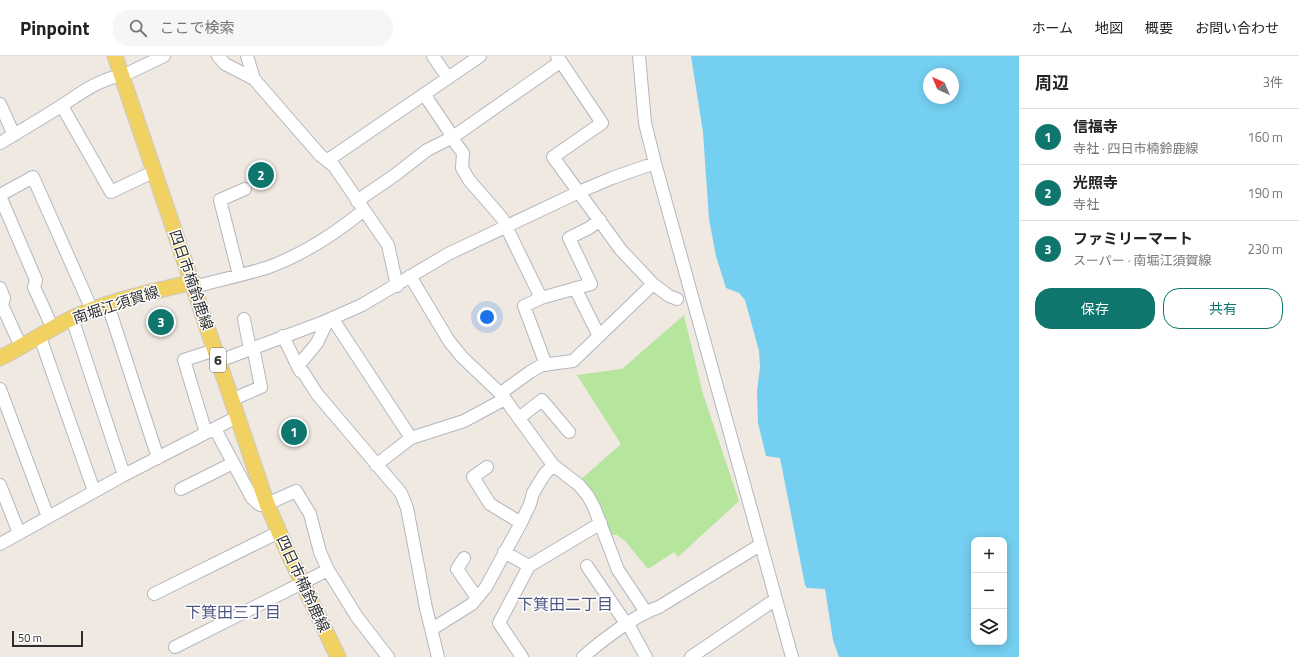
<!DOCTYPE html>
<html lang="ja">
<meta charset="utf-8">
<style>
:root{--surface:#fff;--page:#f6f6f6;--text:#222;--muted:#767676;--line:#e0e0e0;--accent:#0f766e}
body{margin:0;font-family:"Titillium Web","Noto Sans JP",sans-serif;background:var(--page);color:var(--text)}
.controls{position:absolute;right:12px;bottom:12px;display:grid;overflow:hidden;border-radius:8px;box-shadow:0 2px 10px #0003}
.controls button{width:36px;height:36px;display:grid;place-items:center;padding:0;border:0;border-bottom:1px solid var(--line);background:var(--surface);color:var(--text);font:20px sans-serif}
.compass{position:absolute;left:923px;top:12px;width:36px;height:36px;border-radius:50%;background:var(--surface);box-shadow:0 2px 10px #0003;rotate:316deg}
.scale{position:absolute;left:12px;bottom:10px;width:71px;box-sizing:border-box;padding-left:4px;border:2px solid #2e2e2e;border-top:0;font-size:11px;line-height:14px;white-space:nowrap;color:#2e2e2e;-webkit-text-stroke:3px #fff;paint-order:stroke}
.you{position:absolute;left:487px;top:261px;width:14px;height:14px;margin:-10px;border:3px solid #fff;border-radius:50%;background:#1a73e8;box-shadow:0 0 0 6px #1a73e833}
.badge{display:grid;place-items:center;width:26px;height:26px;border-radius:50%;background:var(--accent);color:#fff;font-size:13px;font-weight:700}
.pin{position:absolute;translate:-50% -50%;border:2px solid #fff;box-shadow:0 1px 4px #0006}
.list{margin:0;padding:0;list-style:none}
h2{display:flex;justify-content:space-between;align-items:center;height:52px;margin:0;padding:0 16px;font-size:17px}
h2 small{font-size:13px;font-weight:400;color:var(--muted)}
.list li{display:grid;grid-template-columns:26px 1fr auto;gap:12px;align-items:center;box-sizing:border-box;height:56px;padding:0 16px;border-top:1px solid var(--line)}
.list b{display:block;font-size:15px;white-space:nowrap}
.list p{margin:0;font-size:13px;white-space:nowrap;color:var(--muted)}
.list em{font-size:13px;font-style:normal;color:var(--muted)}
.actions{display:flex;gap:8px;padding:12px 16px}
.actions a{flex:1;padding:9px 0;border:1px solid var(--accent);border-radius:16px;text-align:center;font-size:14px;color:var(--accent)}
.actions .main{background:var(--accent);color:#fff}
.icon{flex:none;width:22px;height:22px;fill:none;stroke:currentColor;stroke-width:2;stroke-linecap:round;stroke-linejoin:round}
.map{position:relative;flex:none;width:1019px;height:601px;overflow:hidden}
header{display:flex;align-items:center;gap:24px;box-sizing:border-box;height:56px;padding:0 20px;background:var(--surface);border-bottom:1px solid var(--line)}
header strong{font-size:19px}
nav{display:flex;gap:22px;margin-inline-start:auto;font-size:14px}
.search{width:280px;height:36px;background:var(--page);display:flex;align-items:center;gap:10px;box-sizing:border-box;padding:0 14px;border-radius:16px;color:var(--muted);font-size:15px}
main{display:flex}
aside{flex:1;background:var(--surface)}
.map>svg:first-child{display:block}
.green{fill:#b6e59e}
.water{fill:#75cff0;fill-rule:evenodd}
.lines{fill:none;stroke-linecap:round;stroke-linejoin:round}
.minor-casing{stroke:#b4b7c1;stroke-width:14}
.major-casing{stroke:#c9c9c9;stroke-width:17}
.minor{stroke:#fff;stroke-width:12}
.major{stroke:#f2d163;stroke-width:15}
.labels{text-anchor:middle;stroke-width:3;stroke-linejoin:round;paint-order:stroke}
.shield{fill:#fff;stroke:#6d6d6d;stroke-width:1}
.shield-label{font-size:14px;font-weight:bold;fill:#2e2e2e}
.street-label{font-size:15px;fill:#2e2e2e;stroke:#fff}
.neighbourhood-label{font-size:16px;fill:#4d5680;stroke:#fff}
</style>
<header>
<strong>Pinpoint</strong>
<div class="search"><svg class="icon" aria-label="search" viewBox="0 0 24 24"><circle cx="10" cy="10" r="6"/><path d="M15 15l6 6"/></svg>ここで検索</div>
<nav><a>ホーム</a><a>地図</a><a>概要</a><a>お問い合わせ</a></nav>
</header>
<main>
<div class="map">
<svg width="1019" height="601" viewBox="0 0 1019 601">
<rect width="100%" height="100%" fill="#efe9e1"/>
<path class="green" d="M684 259 703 338 739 445 678 501 674 496 648 513 625 485 617 479H608L579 425 621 388 577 319 622 313Z"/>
<path class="water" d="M691 0H1019V601H839L833 584 825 533 807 532 805 529 780 402 766 400 758 367 757 335 760 311 759 295 745 244 739 237 726 232 716 200 709 163 703 76ZM929 18H953V42H929ZM974 484H1004V586H974Z"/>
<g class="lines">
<g class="minor-casing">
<path id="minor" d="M218 0 225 8 254 23 320 99 334 110 388 189 397 230
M247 0 254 23
M433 0 448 22
M639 0 645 67 655 107 792 601
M122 20 164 0
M424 38 453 81
M0 48 14 79
M62 50 111 136 155 115
M451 81 463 97 462 112 469 124 502 162 541 242
M0 87C20 75 41 63 61 50 84 35 95 26 121 19
M328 104 480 0
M0 139 33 121 92 254
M0 140 36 224 34 231 53 273
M357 145 395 119 427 94 453 81 560 6
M239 219 220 144 245 133
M410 220 449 285 462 301 502 339 553 409 579 429 588 440 594 451 618 514 646 556
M653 228 669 240 677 243
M194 231C219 224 244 219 269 211 304 198 336 177 364 154
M0 232 4 242 2 249 21 291
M575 232 599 280
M108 249 158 402
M72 262 124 419
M332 262 411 382
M244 263 250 293
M283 280 300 315 303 316 317 338 401 437 407 452 426 552 438 601
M40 281 94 435
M219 305 326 265 362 249 448 198 579 136 612 122 655 107
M546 309 524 250 541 242 591 228 569 182 589 172 600 164
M298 310 317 287 328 264
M0 333 48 461
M231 344 261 331 253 291
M519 362 542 344 569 376
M215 373 252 442 260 449 267 448 296 435 310 458 320 496 328 514 357 561 388 601
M206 377 184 304 215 294
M376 409 411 382 464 365 501 345 505 334 530 316 542 309 573 305 653 228 621 194 553 101 602 67 557 0
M487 411 473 421 490 448 521 467
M0 429 19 477
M181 433 233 407
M0 488 124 419 237 361
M504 496 529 510 499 567 522 601
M464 502 457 513 477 542
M529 510 601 467
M587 510 627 569
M154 538 279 476
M628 568 646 601
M432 573 472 548 486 531 521 467 530 448 533 437 544 419 553 409
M175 591 328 514
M583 601C602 584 635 559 659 551L760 489
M691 601 776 543"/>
</g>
<g class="major-casing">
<path id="major" d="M115 0 267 448 289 499 338 601
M0 302C24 290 48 274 72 262 110 244 152 236 193 226"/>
</g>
<use href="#minor" class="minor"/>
<use href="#major" class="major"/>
</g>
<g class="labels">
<rect class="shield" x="210" y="292" width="16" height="24" rx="3"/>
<g class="shield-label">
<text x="218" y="309">6</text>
</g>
<g class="street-label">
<text transform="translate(191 224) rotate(71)" y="5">四日市楠鈴鹿線</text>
<text transform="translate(116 249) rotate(-18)" y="5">南堀江須賀線</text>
<text transform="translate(303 528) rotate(65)" y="5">四日市楠鈴鹿線</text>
</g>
<g class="neighbourhood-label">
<text x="565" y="554">下箕田二丁目</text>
<text x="233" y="562">下箕田三丁目</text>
</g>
</g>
</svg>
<div class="controls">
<button>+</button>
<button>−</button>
<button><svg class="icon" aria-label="layers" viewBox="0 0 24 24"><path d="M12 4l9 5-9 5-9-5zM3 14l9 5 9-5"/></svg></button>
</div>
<svg class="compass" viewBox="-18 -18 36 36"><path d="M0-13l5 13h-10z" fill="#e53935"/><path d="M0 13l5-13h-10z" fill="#767676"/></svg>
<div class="scale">50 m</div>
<div class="you"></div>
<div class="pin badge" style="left:294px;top:376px">1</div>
<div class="pin badge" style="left:261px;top:119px">2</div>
<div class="pin badge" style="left:161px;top:266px">3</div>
</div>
<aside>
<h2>周辺<small>3件</small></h2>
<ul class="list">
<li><span class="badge">1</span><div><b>信福寺</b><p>寺社 · 四日市楠鈴鹿線</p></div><em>160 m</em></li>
<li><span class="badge">2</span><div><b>光照寺</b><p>寺社</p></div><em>190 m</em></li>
<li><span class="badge">3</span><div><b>ファミリーマート</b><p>スーパー · 南堀江須賀線</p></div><em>230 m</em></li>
</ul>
<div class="actions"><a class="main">保存</a><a>共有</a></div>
</aside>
</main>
